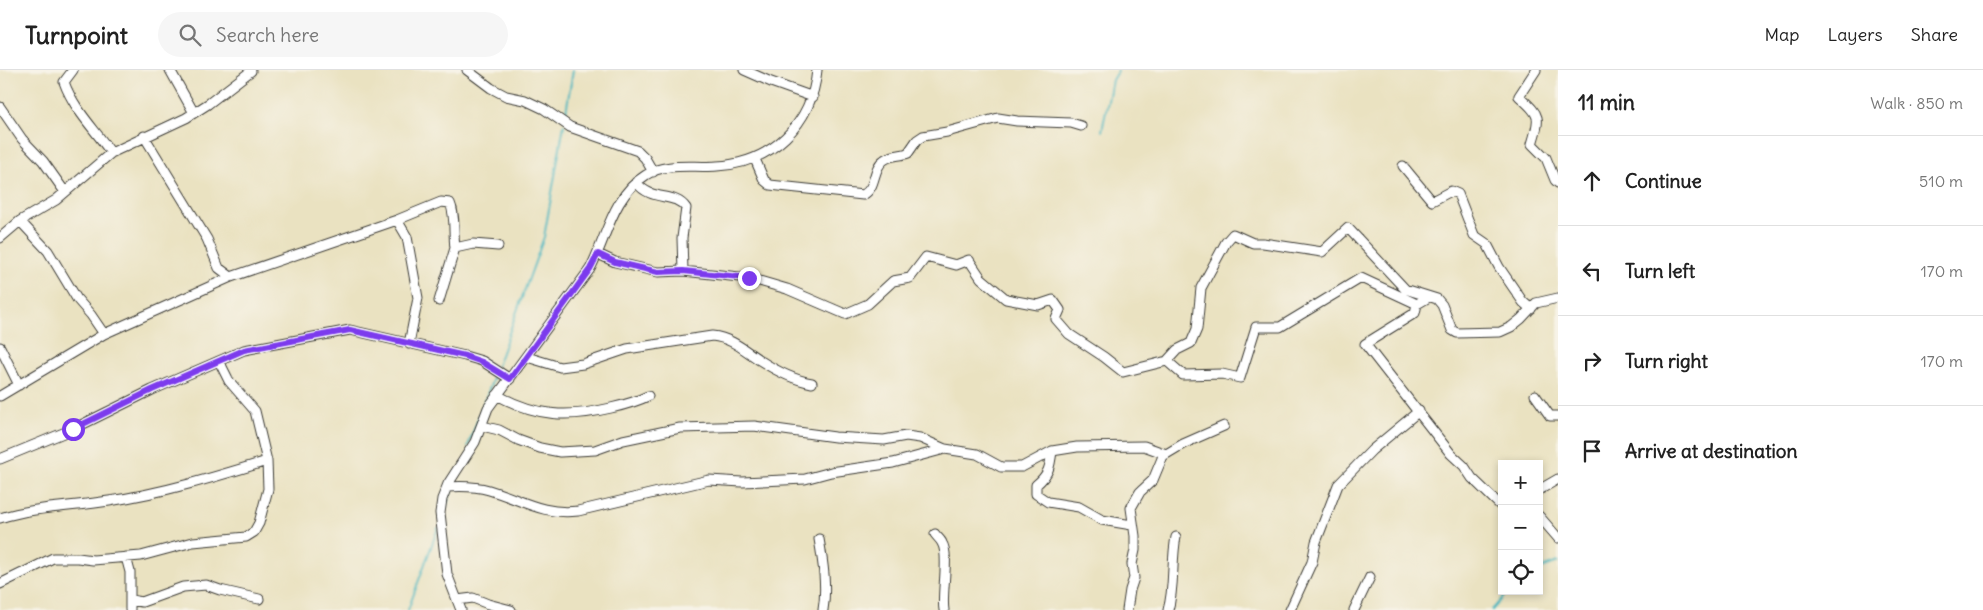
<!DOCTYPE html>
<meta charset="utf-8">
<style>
:root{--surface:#fff;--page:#f6f6f6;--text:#222;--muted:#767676;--line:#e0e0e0}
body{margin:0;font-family:Delius,sans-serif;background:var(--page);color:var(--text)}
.controls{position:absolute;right:15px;bottom:15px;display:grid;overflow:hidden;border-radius:0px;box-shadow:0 2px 8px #0003}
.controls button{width:45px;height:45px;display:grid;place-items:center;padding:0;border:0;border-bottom:1px solid var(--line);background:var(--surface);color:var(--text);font:25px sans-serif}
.stop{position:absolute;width:15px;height:15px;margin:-11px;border:4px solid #7c3aed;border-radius:50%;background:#fff}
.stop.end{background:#7c3aed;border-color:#fff;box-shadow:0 1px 5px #0008}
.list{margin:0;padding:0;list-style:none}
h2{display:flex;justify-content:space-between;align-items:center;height:65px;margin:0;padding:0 20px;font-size:21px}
h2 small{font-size:16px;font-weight:400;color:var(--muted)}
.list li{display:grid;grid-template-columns:32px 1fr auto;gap:15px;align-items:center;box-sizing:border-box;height:90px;padding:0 20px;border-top:1px solid var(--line)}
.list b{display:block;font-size:19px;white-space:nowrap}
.list em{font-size:16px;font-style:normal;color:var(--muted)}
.icon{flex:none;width:28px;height:28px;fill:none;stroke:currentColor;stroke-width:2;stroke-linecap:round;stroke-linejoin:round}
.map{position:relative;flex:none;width:1558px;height:540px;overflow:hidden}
header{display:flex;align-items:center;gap:30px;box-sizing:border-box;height:70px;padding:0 25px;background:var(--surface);border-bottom:1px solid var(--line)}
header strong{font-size:24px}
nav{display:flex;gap:28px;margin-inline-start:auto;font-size:18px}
.search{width:350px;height:45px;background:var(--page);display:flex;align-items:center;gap:12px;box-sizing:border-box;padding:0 18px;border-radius:28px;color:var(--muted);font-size:19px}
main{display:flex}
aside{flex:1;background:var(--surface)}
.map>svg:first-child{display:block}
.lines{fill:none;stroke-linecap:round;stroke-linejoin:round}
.stream{stroke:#48b7c0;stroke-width:2}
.minor-casing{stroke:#3b3a35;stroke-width:11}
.minor{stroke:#fff;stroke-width:9}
.route{stroke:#7c3aed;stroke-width:6}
</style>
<header>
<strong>Turnpoint</strong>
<div class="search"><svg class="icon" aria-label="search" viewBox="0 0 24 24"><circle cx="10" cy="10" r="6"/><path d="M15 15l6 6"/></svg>Search here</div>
<nav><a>Map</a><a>Layers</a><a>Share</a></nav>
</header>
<main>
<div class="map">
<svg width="1558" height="540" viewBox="0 0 1558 540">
<rect width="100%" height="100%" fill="#f7f3e8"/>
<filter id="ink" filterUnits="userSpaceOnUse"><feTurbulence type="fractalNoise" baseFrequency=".02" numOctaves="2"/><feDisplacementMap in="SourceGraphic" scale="10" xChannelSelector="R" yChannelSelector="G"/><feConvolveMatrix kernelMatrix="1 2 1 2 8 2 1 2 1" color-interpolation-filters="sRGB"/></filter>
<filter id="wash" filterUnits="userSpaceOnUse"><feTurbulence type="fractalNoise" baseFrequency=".0096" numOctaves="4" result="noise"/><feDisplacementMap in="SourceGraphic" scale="20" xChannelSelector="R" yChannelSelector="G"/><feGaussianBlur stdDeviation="1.12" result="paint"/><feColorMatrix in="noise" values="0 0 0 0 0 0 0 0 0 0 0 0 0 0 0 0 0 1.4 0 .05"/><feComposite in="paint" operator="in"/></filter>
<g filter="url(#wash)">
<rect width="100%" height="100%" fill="#eae2c1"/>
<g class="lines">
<path class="stream" d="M565 48 573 0
M1102 61 1112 10 1118 0
M497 296 544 167 564 55
M468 376 495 303
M444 441 452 420
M1539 499 1558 492
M408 540 438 458
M1492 540 1509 521"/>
</g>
</g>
<g filter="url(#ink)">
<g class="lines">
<g class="minor-casing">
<path id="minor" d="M73 0 64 12C74 40 95 59 111 83
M170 0 194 43
M467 0 491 18 506 26 525 30 544 39 570 57 638 81 645 88 653 102
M744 0 771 12 813 27
M1536 0 1519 26C1540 46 1541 45 1532 74L1546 88 1555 110 1558 113
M0 37 22 69 43 91 65 122
M144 66 207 169 219 198 231 207
M755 89 764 110 770 115 863 125C877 118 872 98 884 90 890 85 900 86 908 83L917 70 923 66 947 62 998 48 1017 51 1071 53 1081 56
M1403 96 1432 131 1451 121 1458 124 1474 165 1487 174 1499 197 1523 232 1531 239
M636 112C652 133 674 121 686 138L682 168 683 201
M397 150 407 167 418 228 409 274
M20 151 48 181 77 229 91 245 104 264
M0 168 20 151 56 130 111 83 186 48 208 34 251 1
M598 184 615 192 658 202 683 201 749 208 787 219 845 244 868 234 893 211 910 208 926 187 956 195 969 190 981 208 1006 229 1038 235 1053 230 1060 240 1056 249 1069 264 1104 287 1123 302 1167 291 1183 305 1222 304 1240 308 1256 257H1280L1361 208 1417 234 1429 227
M439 231 455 178 473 174 498 176
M1417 234 1415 243 1365 274 1451 384 1464 396 1472 408 1502 437
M0 277 19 315
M527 287 560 297 583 294 627 279 712 266C732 268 744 280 761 291 775 300 795 310 812 313
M1167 291 1177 280 1191 273 1197 259 1201 218 1226 172 1233 164 1253 173H1263L1322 182 1348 158 1405 219 1437 229 1442 235 1452 260 1457 263 1500 262 1511 257 1521 249 1536 233 1558 228
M497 325C537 347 568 348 611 338 624 335 636 332 648 326
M1535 325 1550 346H1558
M0 326 104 264 231 207 397 150 441 132 450 133C456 146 453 164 455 178
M482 356 499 360 518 370 540 378 560 382 595 380 623 370 680 358 754 356 835 367 884 370 906 366 920 368 945 379 977 384 1001 397H1022L1052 381 1077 377 1144 376 1166 384
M1052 381C1050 397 1049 404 1036 415V424L1048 432 1079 437 1102 450 1132 455
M0 389 73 359 152 320 244 280 350 260 465 286 482 291 510 309
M447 417C461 416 475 416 489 420 523 430 541 445 578 441L709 410 742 412 805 409 831 402 893 393 945 379
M1539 420 1558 409
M1539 446 1558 468
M0 448C35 437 72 437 109 431 163 423 215 407 267 391
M935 464C937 467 941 470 942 473 950 485 941 524 944 540
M819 469C823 492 827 517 823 540
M126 487 130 502V540
M0 514 53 488H78L93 490 141 486 193 472 246 467 254 462 259 453 268 419 267 391 255 341 229 311 219 291
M131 530 142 532 183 517 206 515 220 520 259 529
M457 530 473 528 488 534 511 540
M461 540 447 504 440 443 442 429 448 414 475 372 488 338 590 199C607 167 612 126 646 105 666 92 694 98 717 96 771 93 812 55 817 0
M1127 540 1130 520 1134 508 1132 494 1135 480V466L1131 438 1140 422 1153 410 1163 386 1183 374 1224 356
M1168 540C1175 516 1171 491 1176 467
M1290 540 1312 492 1316 472 1338 415 1372 380 1419 341
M1354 540 1370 507"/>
</g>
<use href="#minor" class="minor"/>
</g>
</g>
<g class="lines" filter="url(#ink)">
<path class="route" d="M73 359 152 320 244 280 307 268 350 260 465 286 482 292 510 309 590 199 598 184 615 192 658 202 683 201 749 208"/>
</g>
</svg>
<div class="controls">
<button>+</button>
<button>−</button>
<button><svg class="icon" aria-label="locate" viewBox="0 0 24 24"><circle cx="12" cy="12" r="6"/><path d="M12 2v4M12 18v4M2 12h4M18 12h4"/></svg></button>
</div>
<div class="stop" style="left:73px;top:359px"></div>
<div class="stop end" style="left:749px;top:208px"></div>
</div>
<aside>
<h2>11 min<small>Walk · 850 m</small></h2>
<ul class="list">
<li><svg class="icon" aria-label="ahead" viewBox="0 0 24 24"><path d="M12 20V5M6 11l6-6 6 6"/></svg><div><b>Continue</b></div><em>510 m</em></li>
<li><svg class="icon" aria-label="left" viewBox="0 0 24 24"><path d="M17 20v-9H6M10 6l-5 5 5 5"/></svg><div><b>Turn left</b></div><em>170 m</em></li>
<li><svg class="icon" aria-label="right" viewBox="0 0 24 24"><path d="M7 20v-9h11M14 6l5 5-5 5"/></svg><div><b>Turn right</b></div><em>170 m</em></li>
<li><svg class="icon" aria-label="arrive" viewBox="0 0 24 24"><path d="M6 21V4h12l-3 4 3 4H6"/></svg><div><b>Arrive at destination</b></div></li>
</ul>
</aside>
</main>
